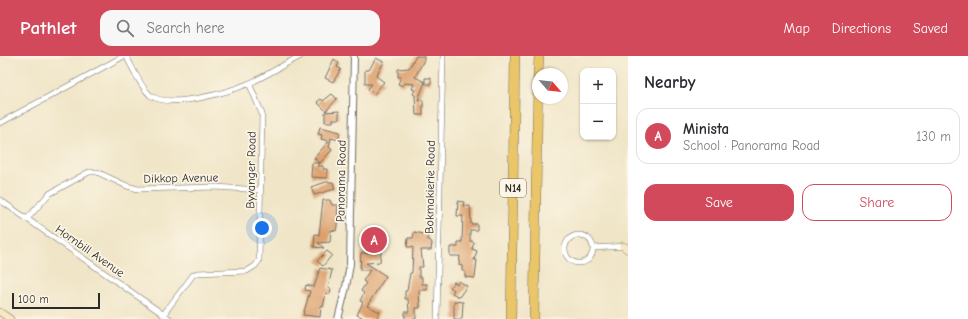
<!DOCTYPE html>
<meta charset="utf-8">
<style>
:root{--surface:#fff;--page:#f7f7f7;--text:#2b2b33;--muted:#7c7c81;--line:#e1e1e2;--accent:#d1495b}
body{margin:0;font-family:"Comic Neue",sans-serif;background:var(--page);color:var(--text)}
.controls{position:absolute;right:12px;top:12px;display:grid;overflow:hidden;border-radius:8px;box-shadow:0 1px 3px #0004}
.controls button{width:36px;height:36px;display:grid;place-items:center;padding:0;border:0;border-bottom:1px solid var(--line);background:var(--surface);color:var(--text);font:20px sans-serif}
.compass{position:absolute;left:532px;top:12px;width:36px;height:36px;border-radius:50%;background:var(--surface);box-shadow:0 1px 3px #0004;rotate:118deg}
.scale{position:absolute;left:12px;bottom:10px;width:88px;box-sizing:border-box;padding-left:4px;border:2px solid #2b2b2b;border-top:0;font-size:11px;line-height:14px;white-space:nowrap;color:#2b2b2b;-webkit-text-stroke:3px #fcf5e5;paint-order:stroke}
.you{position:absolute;left:262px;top:172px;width:14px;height:14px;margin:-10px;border:3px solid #fff;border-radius:50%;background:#1a73e8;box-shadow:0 0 0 6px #1a73e833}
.badge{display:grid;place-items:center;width:26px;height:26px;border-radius:50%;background:var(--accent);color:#fff;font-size:13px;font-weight:700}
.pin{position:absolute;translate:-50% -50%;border:2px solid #fff;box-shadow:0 1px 4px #0006}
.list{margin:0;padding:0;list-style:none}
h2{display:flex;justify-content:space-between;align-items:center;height:52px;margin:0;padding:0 16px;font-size:17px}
h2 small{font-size:13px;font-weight:400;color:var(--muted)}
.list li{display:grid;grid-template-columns:26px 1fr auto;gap:12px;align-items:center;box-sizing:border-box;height:56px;margin:0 8px 8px;padding:0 8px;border:1px solid var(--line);border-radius:12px}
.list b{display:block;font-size:15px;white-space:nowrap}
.list p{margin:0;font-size:13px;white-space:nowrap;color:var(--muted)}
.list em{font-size:13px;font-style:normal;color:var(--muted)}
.actions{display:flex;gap:8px;padding:12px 16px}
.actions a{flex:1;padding:9px 0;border:1px solid var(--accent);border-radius:12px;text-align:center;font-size:14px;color:var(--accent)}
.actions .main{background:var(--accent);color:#fff}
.icon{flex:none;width:22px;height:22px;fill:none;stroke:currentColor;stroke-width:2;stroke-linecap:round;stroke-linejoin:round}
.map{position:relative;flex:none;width:628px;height:263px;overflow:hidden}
header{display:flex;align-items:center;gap:24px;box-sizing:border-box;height:56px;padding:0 20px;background:var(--accent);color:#fff}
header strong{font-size:19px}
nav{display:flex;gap:22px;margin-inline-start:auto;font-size:14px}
.search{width:280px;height:36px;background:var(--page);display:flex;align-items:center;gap:10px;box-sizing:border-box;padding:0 14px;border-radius:12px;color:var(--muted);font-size:15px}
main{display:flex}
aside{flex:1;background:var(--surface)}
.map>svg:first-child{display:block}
.building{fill:#dda06d}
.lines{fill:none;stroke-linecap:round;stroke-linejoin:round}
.minor-casing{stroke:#706c62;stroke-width:6}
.tertiary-casing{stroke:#706c62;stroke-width:8}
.secondary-casing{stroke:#706c62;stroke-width:8}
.motorway-casing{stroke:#706c62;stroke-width:10}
.minor{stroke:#fff;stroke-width:5}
.tertiary{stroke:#fff;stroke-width:6}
.secondary{stroke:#f7e8c3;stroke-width:7}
.motorway{stroke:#ebc669;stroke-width:9}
.labels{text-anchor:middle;stroke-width:3.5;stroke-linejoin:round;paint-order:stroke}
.shield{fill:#fcf5e5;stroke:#6a6863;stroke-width:1}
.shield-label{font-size:11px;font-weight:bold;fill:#2b2b2b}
.street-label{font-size:12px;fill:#2b2b2b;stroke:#fcf5e5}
</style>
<header>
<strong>Pathlet</strong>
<div class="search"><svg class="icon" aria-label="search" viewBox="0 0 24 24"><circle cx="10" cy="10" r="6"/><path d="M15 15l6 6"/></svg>Search here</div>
<nav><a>Map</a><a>Directions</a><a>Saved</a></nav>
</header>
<main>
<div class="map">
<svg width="628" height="263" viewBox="0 0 628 263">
<rect width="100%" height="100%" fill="#fcf5e5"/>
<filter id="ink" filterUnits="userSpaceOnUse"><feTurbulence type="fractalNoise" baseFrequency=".025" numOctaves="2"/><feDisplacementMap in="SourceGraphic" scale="8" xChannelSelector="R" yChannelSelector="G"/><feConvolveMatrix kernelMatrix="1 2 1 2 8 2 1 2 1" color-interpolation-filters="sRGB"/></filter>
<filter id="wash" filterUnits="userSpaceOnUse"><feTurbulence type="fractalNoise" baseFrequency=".012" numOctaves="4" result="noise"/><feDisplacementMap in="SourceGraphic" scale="16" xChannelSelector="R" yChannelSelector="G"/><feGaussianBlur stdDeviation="0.9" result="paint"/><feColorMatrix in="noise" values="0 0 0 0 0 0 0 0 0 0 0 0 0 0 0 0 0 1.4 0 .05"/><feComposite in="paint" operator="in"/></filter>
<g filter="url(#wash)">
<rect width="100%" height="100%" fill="#f0e5c7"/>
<g id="blocks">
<path class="building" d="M416 0H424V4L415 21 425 26V22H431V28H425V26L418 44H423V59H416L415 39 413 38 415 34 412 33 414 28 405 27 403 30 398 28 401 21H398V13L409 12Z
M376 2 384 6 376 20 384 26 374 38 368 33 372 28H365V14H369Z
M334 3 339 7 337 11 341 13 333 26 325 22Z
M332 38 337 43 326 55 317 46 321 43 323 45Z
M339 55V63H333V66H325V56Z
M320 71 340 76 338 84 331 82 329 91 332 94 320 107 314 102 329 85 321 83 322 79 318 78Z
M312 107H320L318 110H323V113H327V122L311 121Z
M326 126H333L335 133 314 139 311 131Z
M323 144H330L332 149H338L337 170 336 175 331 174 330 186 318 187 324 192 314 191 315 178 319 179Z
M458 145 464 146 463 150H470L471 168H477V174H470V185L474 186 472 193 477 195 474 204H477L475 222 465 221V215H462V210L459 209 460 200H450V191H458V186H462L463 160H457Z
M414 176 428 179V184H430L432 187 431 194H421L423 211H419V221H422V228H427V234H419L420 252H416V263H405V256H409L408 243H405V235H407L410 217H412L413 191H407L408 182H413Z
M379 178 383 179 380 206 366 207 386 220 367 250 380 256 376 263H361L362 261 357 259 363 246 360 245 364 237 361 235 366 227 363 225 370 214H360L361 197H368L369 180 378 181Z
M327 195 332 199 323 210 317 205Z
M320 212 332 214 328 232 331 233 330 238 326 237 323 251 321 250 320 261 303 259 310 235 305 234 306 229 314 231Z
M459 225 467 230 459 241 452 237 454 234 450 231 454 226 457 228Z
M454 245 463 246 462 263H454Z"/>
</g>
</g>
<g filter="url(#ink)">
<use href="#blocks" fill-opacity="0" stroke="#706c62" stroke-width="1"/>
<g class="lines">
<g class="minor-casing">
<path id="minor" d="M126 0C133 12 139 29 150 39 169 54 229 36 250 27 268 19 284 8 301 0
M0 67 124 0
M0 144 170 263
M27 163 49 138 89 116H97L127 130 138 133 216 131 260 134
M565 193a14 14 0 1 1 28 0a14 14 0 1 1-28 0Z
M593 192 626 190
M163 259 193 219 197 217 247 215 255 210 259 205 262 58 249 27
M437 263 443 0"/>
</g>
<g class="tertiary-casing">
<path id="tertiary" d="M338 263 346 231 350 208 354 0"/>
</g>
<g class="secondary-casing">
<path id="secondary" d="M623 190 628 194
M0 256 10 263"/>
</g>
<g class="motorway-casing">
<path id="motorway" d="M538 18 539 0
M511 263 515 0
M534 263 538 19"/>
</g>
<use href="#minor" class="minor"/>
<use href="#tertiary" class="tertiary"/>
<use href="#secondary" class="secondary"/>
<use href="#motorway" class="motorway"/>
</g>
</g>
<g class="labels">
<rect class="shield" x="500" y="123" width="26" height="18" rx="3"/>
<g class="shield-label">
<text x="513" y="136">N14</text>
</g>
<g class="street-label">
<text transform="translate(251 114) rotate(-89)" y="4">Byvanger Road</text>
<text transform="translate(181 122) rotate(-1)" y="4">Dikkop Avenue</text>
<text transform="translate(341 125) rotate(-89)" y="4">Panorama Road</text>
<text transform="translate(430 131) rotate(-89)" y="4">Bokmakierie Road</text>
<text transform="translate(90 195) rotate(35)" y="4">Hornbill Avenue</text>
</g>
</g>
</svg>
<div class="controls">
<button>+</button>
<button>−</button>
</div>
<svg class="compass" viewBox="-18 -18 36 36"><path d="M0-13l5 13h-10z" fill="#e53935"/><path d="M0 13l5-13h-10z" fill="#7c7c81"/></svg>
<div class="scale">100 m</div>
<div class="you"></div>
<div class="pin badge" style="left:374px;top:184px">A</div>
</div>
<aside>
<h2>Nearby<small></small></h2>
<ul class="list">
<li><span class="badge">A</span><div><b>Minista</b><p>School · Panorama Road</p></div><em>130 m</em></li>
</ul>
<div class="actions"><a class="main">Save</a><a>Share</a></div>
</aside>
</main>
